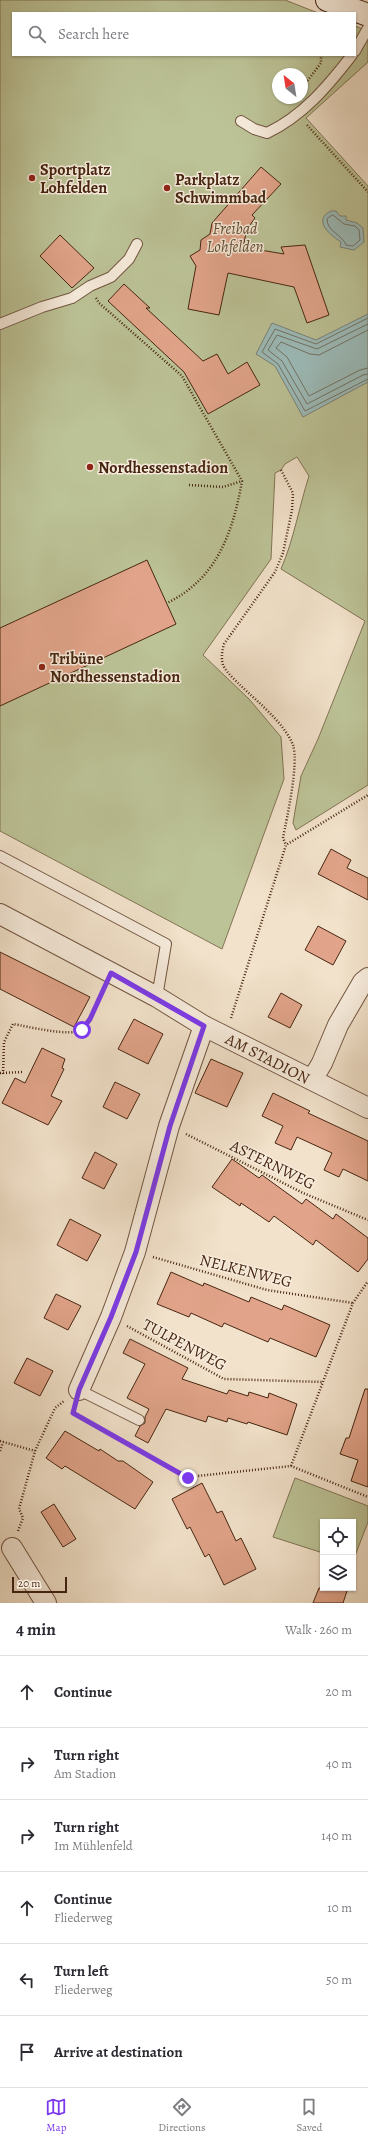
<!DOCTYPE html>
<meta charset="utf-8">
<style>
:root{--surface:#fff;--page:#f2f2f3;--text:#2b2b33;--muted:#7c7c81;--line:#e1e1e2;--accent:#7c3aed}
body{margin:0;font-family:Alegreya,serif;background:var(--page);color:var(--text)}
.controls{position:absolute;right:12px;bottom:12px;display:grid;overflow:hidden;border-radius:0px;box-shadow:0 1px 3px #0004}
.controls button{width:36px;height:36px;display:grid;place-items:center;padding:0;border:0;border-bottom:1px solid var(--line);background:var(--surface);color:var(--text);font:20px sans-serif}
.compass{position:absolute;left:272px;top:68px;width:36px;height:36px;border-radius:50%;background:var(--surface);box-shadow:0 1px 3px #0004;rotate:330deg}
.scale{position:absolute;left:12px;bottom:10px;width:55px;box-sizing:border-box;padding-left:4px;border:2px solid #472611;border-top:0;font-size:11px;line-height:14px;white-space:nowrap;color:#472611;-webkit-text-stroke:3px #f7ecdd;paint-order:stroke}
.stop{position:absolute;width:12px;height:12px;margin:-9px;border:3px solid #7c3aed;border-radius:50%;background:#fff}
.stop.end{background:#7c3aed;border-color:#fff;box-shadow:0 1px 4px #0008}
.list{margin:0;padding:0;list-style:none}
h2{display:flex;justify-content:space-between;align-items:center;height:52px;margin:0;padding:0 16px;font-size:17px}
h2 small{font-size:13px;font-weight:400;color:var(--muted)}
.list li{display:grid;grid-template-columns:26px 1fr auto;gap:12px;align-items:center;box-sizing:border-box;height:72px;padding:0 16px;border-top:1px solid var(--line)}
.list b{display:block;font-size:15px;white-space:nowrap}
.list p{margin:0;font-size:13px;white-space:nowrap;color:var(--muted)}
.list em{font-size:13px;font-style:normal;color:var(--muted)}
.icon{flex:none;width:22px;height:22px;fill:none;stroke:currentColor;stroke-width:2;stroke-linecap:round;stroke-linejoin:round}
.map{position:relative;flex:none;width:368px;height:1603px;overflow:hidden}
.search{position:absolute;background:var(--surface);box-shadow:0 1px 3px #0004;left:12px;right:12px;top:12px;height:44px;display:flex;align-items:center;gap:10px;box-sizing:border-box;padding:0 14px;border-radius:0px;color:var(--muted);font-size:15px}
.sheet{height:484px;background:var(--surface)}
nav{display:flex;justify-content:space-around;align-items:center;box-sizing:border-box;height:56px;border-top:1px solid var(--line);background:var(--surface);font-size:11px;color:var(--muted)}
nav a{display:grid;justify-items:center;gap:2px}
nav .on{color:var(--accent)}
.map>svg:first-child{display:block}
.green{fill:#bcc397;stroke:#827454;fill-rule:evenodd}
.water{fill:#9cbdbc;stroke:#7a8178}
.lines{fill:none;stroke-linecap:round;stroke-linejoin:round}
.shore{stroke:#727266;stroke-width:1}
.building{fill:#e1a48a;stroke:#472611}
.lane-casing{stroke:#725540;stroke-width:12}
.street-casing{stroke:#725540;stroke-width:22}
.secondary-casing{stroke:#472611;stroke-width:24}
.path{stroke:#472611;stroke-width:2.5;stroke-dasharray:1 2;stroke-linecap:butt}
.lane{stroke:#f7ecdd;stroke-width:10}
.street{stroke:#f7ecdd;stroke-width:20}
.secondary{stroke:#f7ecdd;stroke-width:22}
.route{stroke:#7c3aed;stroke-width:5}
.poi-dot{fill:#8f2418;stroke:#f7ecdd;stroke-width:1.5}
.labels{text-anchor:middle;stroke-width:3;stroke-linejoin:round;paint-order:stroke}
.poi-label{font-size:16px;font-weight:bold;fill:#472611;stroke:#f7ecdd;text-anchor:start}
.park-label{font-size:16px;font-style:italic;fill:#644d32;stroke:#f7ecdd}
.street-label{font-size:16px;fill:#472611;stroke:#f7ecdd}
</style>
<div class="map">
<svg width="368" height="1603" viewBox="0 0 368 1603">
<rect width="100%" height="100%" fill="#f2e2cb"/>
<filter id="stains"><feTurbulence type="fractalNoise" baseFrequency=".005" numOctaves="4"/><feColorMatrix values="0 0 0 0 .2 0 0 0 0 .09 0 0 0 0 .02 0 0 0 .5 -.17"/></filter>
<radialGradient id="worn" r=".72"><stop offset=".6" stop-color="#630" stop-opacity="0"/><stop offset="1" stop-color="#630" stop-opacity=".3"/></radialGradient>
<path class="green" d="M0 0H285L318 13H13V55H355V26L368 31V62L306 118 368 186V785L296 830 293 823 301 776 318 739 365 621 281 569C294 539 299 507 309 476L297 457 285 464 281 470 275 473 271 559 203 655 249 699 281 737 284 779 222 949 0 831ZM278 74H302V98H278Z
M295 1478 368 1506V1522L353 1561V1522H323V1553L273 1537Z"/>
<path class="water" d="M331 211H336L340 216H346V220L357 223 363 228 364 242 354 250 340 247 341 242C330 235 312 220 331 211Z
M368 314V382L303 417 275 366 256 354 272 323 316 340Z"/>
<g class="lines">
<path class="shore" d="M333 215 344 224 355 226 359 230 360 240 353 246 346 245C342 234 327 232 327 219Z
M368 318 316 344 275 329 262 352 278 364 305 411 368 379
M368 324 317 349 277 335 268 350 282 361 307 404 363 375 368 374
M368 330 319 355 310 354 281 342 276 348 287 357 309 396 360 370 368 368"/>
</g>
<path class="building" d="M261 167 281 184 252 215 255 218 247 229 243 247 284 254 281 247 305 245 329 315 307 323 294 287 228 273 219 315 188 309 196 266 190 256 200 250 201 240 210 234 212 223Z
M60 235 94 268 72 288 40 256Z
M124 284 150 308H146L203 361 217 354 228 374 247 362 260 385 208 414 184 372 108 301Z
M147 560 176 624 0 706V628Z
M331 849 351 860 347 868 368 878V900L318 874Z
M318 926 346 941 333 965 305 950Z
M0 952 90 997 74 1027 0 989Z
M281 993 302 1005 290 1028 268 1017Z
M134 1019 163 1034 148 1064 118 1049Z
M42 1048 65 1059 62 1068 64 1069 51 1096 62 1101 48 1125 2 1103 15 1078 25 1083Z
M211 1059 243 1073 227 1107 195 1093Z
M115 1082 140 1094 127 1119 103 1107Z
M273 1093 310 1111 308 1113 368 1141V1181L343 1169 339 1177 324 1170 332 1153 297 1137 291 1150 275 1143 283 1126 262 1116Z
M95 1152 117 1164 104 1189 82 1178Z
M232 1159 259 1178 262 1175 302 1204 306 1199 333 1219 336 1214 368 1238V1259L358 1272 316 1240 313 1245 274 1216 269 1222 241 1203 240 1206 212 1187Z
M70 1219 101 1235 87 1261 57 1245Z
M171 1272 203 1286 204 1283 249 1302 251 1297 282 1310 284 1305 330 1325 316 1357 270 1338 268 1342 224 1323 222 1327 191 1313 189 1317 157 1304Z
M56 1294 81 1306 68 1330 44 1318Z
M130 1339 188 1368 182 1379 227 1394 229 1390 248 1396 249 1392 268 1398 269 1393 297 1404 287 1435 248 1422 247 1424 228 1418 227 1422 208 1416 206 1422 166 1409 148 1443 135 1436 140 1426 145 1423V1417L149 1409 127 1398 145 1364 123 1353Z
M27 1358 53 1371 40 1396 14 1383Z
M365 1389H368V1487L351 1481 358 1460 340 1454 346 1438H349Z
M65 1431 99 1451 100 1449 118 1461H123L153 1482 135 1509 65 1466 62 1469 46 1458Z
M202 1483 217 1513 222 1511 236 1541 241 1538 256 1569 224 1585 209 1554 205 1557 190 1527 187 1529 172 1499Z
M54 1504 76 1539 63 1547 41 1512Z
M319 1588H348L343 1603H313Z"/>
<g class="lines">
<g class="lane-casing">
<path id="lane" d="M355 51 368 28
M241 121 254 129 267 133C303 116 328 86 352 55
M0 324 42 307 72 298 90 286 111 277 129 259 137 244
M0 856 166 944 157 997
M79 1390 139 1420"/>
</g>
<g class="street-casing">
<path id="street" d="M0 914 157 997 204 1026 368 1108
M312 1080 322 1063 338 1025 363 982 368 978
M79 1390 111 1317 135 1252 169 1126 204 1026
M12 1548 46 1603"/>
</g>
<g class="secondary-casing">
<path id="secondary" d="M327 0 368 15"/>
</g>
<path class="path" d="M302 88 321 63V55
M307 125 368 192
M96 298 99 303 182 376 242 481C233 532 217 579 167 603
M281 470 293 493 292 510 283 553 275 572 224 644C222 651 221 658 223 665 227 673 235 680 241 686 257 701 285 724 293 745 299 764 287 817 283 838L286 845
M189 485 223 487 242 481
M231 1018 286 845 368 795
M0 1073 23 1072
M3 1074 4 1042 13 1024C26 1026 73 1038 83 1029 93 1019 97 1003 103 990
M186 1134 303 1193 368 1220
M153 1257 267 1290 353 1303
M127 1326 224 1379 323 1382
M74 1408 73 1413 188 1477 291 1466 368 1497
M0 1441 35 1451
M0 1451 3 1442
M291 1466 353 1303 368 1281
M18 1531 23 1518 19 1509 35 1451 55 1408 64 1401"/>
<use href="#lane" class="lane"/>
<use href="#street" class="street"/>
<use href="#secondary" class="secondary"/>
</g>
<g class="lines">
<path class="route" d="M82 1030 90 1019 111 973 204 1026 170 1126 136 1252 111 1317 79 1390 73 1413 188 1478"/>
</g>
<g class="poi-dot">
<circle cx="32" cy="178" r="4"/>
<circle cx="167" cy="188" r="4"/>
<circle cx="90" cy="467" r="4"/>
<circle cx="42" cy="667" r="4"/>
</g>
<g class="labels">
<g class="poi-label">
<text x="40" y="175">Sportplatz<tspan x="40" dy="18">Lohfelden</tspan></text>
<text x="175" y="185">Parkplatz<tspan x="175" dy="18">Schwimmbad</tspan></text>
<text x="98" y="473">Nordhessenstadion</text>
<text x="50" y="664">Tribüne<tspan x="50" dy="18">Nordhessenstadion</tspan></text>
</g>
<g class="park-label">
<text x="235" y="234">Freibad<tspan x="235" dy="18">Lohfelden</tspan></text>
</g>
<g class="street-label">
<text transform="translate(268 1058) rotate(27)" y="6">AM STADION</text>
<text transform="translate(273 1164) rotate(26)" y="6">ASTERNWEG</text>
<text transform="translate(246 1270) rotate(14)" y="6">NELKENWEG</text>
<text transform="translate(185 1344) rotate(28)" y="6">TULPENWEG</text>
</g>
</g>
<rect width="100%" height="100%" filter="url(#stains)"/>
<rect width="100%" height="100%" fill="url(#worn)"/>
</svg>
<div class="controls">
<button><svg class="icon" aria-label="locate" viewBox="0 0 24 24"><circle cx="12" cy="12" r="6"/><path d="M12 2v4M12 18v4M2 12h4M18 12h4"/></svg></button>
<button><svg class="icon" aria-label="layers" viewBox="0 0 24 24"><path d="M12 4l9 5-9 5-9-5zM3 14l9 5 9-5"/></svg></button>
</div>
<svg class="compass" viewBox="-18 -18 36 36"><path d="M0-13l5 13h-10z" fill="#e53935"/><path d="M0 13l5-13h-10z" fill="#7c7c81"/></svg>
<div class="scale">20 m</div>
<div class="stop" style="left:82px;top:1030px"></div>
<div class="stop end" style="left:188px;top:1478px"></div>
<div class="search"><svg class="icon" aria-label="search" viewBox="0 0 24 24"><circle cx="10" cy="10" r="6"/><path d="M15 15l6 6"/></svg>Search here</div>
</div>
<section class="sheet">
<h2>4 min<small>Walk · 260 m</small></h2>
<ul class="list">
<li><svg class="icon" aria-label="ahead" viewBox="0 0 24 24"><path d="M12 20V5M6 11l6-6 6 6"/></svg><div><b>Continue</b></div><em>20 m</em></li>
<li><svg class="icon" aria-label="right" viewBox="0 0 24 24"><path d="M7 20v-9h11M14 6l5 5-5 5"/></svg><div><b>Turn right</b><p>Am Stadion</p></div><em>40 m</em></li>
<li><svg class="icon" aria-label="right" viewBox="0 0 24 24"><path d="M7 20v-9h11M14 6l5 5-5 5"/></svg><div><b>Turn right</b><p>Im Mühlenfeld</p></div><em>140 m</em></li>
<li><svg class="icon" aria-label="ahead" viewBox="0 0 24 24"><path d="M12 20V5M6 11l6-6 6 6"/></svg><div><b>Continue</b><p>Fliederweg</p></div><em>10 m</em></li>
<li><svg class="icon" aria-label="left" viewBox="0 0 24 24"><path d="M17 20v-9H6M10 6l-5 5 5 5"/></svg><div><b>Turn left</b><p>Fliederweg</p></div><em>50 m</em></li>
<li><svg class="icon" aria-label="arrive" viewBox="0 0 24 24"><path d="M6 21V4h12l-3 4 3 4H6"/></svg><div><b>Arrive at destination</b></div></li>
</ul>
</section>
<nav>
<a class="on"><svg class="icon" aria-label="map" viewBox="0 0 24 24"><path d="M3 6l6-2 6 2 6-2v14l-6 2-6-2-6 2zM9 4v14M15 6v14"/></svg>Map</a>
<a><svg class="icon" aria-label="directions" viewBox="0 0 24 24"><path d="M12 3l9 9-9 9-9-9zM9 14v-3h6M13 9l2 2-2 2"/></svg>Directions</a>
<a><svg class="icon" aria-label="saved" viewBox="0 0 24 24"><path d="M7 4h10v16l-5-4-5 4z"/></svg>Saved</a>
</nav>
